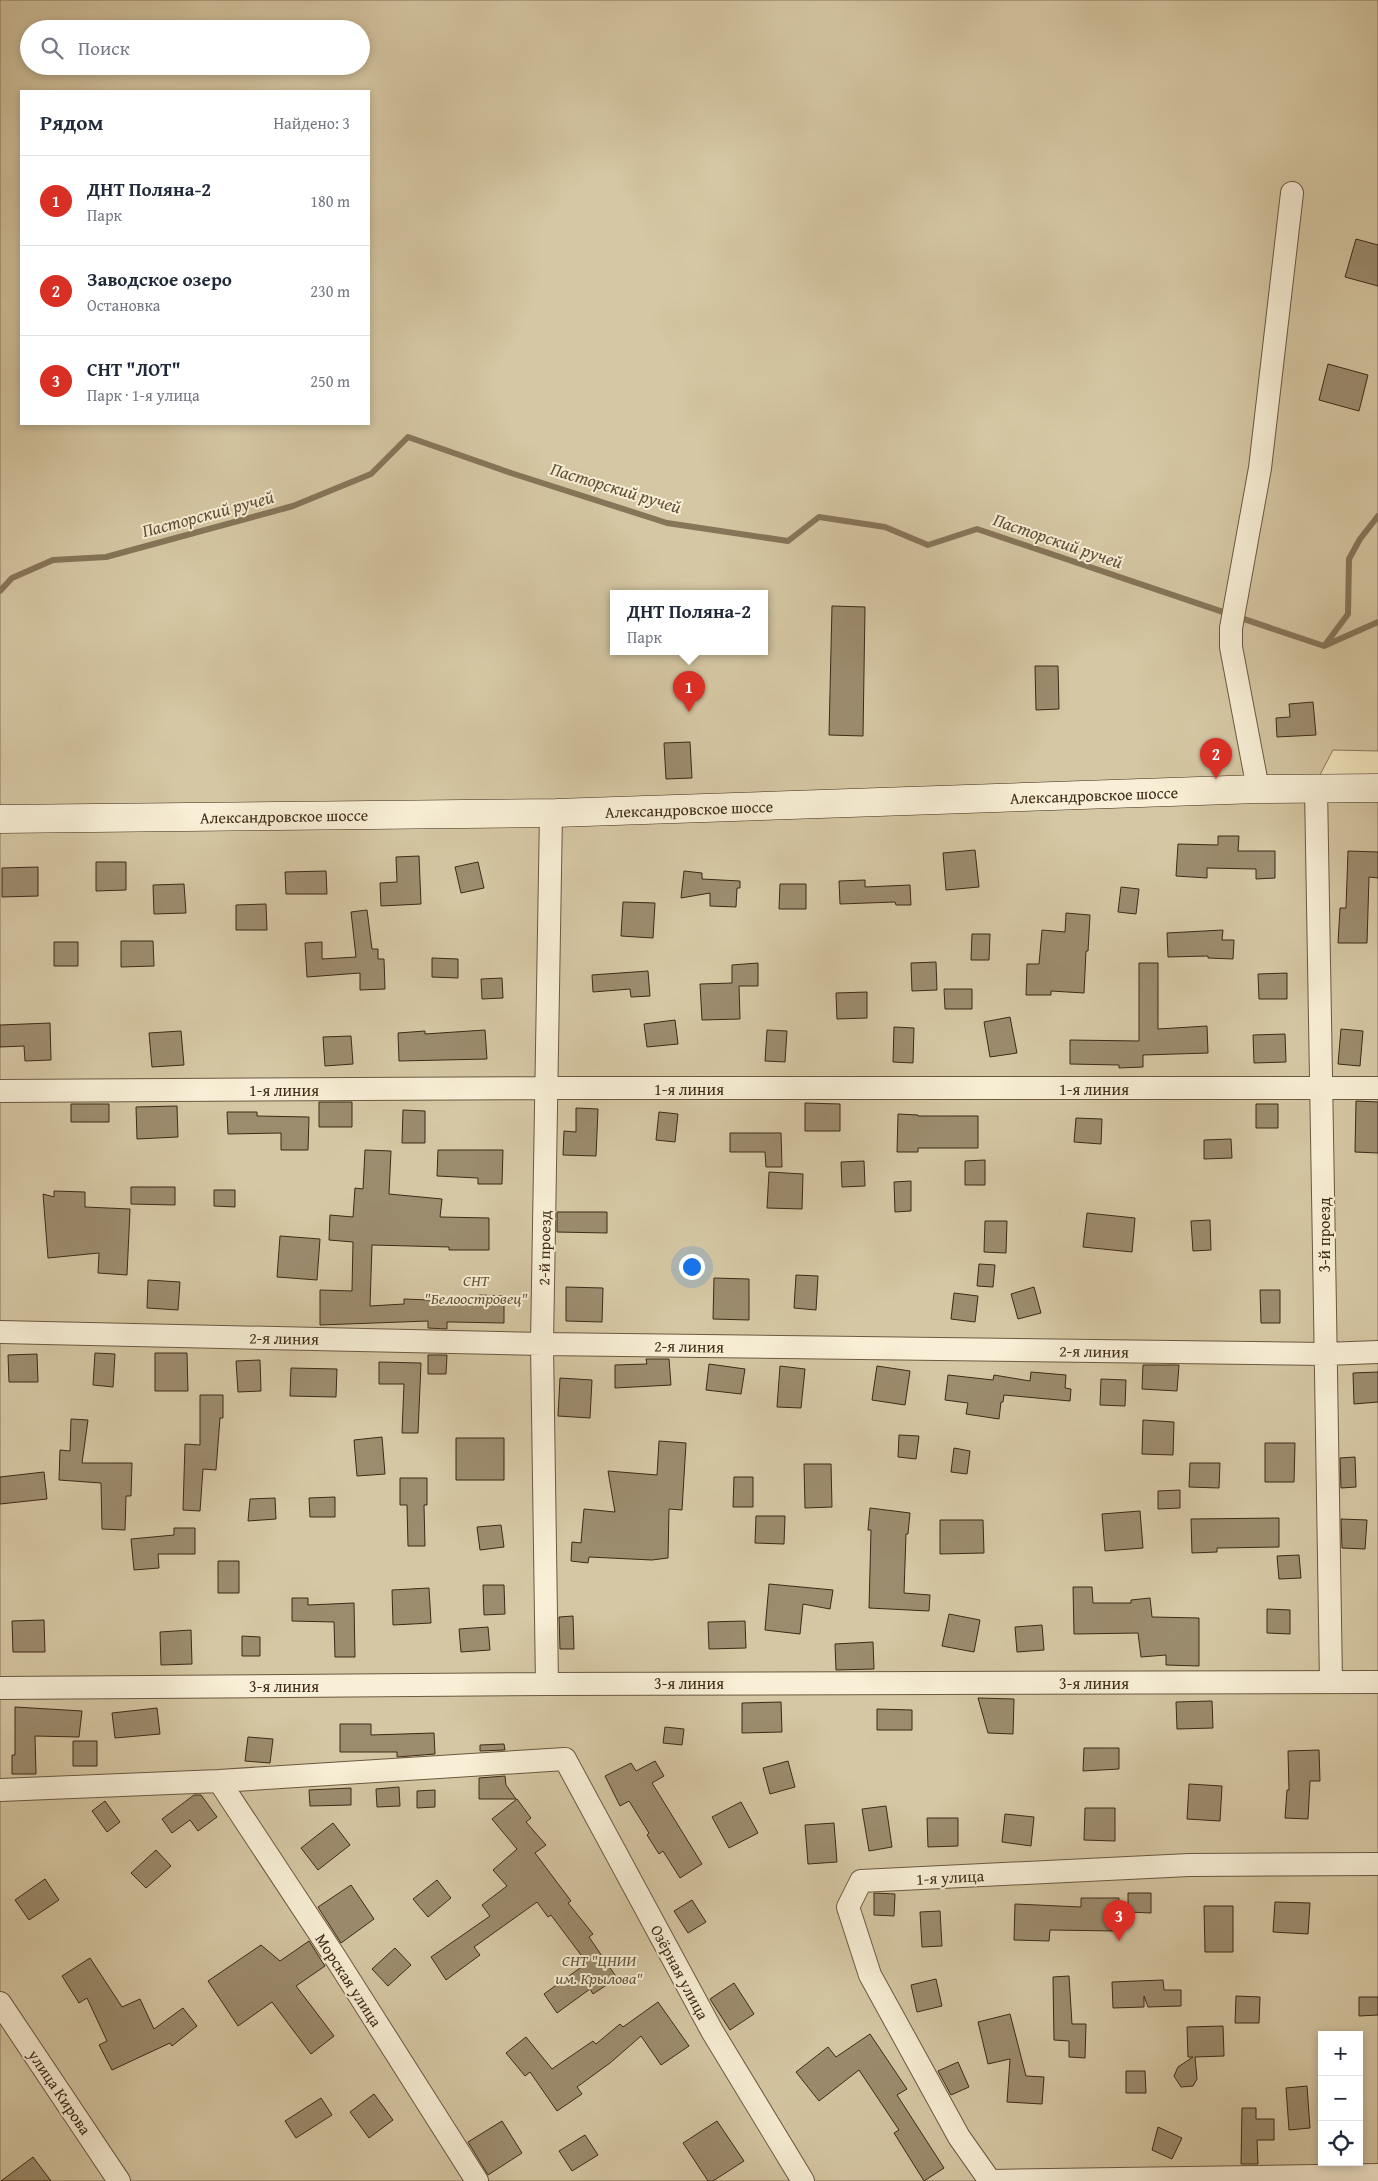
<!DOCTYPE html>
<html lang="ru">
<meta charset="utf-8">
<style>
:root{--surface:#fff;--page:#f6f6f7;--text:#1f2937;--muted:#747a83;--line:#e0e1e3;--accent:#d93025}
body{margin:0;font-family:"Gentium Book Plus",serif;background:var(--page);color:var(--text)}
.controls{position:absolute;right:15px;bottom:15px;display:grid;overflow:hidden;border-radius:0px;box-shadow:0 2px 8px #0003}
.controls button{width:45px;height:45px;display:grid;place-items:center;padding:0;border:0;border-bottom:1px solid var(--line);background:var(--surface);color:var(--text);font:25px sans-serif}
.you{position:absolute;left:691px;top:1266px;width:18px;height:18px;margin:-12px;border:4px solid #fff;border-radius:50%;background:#1a73e8;box-shadow:0 0 0 8px #1a73e833}
.badge{display:grid;place-items:center;width:32px;height:32px;border-radius:50%;background:var(--accent);color:#fff;font-size:16px;font-weight:700}
.pin{position:absolute;translate:-50% -41px;filter:drop-shadow(0 1px 2px #0008)}
.pin::after{content:'';position:absolute;top:26px;width:18px;height:15px;background:inherit;clip-path:polygon(0 0,100% 0,50% 100%)}
.popup{position:absolute;left:610px;top:590px;width:158px;height:65px;box-sizing:border-box;display:grid;place-content:center;border-radius:0px;background:var(--surface);filter:drop-shadow(0 1px 4px #0005);font-size:16px;white-space:nowrap;color:var(--muted)}
.popup b{font-size:19px;color:var(--text)}
.popup::after{content:'';position:absolute;left:50%;top:100%;margin-left:-10px;border:10px solid transparent;border-top-color:var(--surface)}
.list{margin:0;padding:0;list-style:none}
h2{display:flex;justify-content:space-between;align-items:center;height:65px;margin:0;padding:0 20px;font-size:21px}
h2 small{font-size:16px;font-weight:400;color:var(--muted)}
.list li{display:grid;grid-template-columns:32px 1fr auto;gap:15px;align-items:center;box-sizing:border-box;height:90px;padding:0 20px;border-top:1px solid var(--line)}
.list b{display:block;font-size:19px;white-space:nowrap}
.list p{margin:0;font-size:16px;white-space:nowrap;color:var(--muted)}
.list em{font-size:16px;font-style:normal;color:var(--muted)}
.icon{flex:none;width:28px;height:28px;fill:none;stroke:currentColor;stroke-width:2;stroke-linecap:round;stroke-linejoin:round}
.map{position:relative;flex:none;width:1378px;height:2181px;overflow:hidden}
.search{position:absolute;background:var(--surface);box-shadow:0 2px 8px #0003;left:20px;top:20px;width:350px;height:55px;display:flex;align-items:center;gap:12px;box-sizing:border-box;padding:0 18px;border-radius:28px;color:var(--muted);font-size:19px}
.panel{position:absolute;background:var(--surface);box-shadow:0 2px 8px #0003;left:20px;top:90px;width:350px;height:335px;border-radius:0px}
.map>svg:first-child{display:block}
.green{fill:#d5c7a3;stroke:#89785c;fill-rule:evenodd}
.lines{fill:none;stroke-linecap:round;stroke-linejoin:round}
.stream{stroke:#867559;stroke-width:6}
.building{fill:#9c8c6e;stroke:#3d2a16}
.street-casing{stroke:#6b5940;stroke-width:24}
.secondary-casing{stroke:#3d2a16;stroke-width:29}
.street{stroke:#f8efd6;stroke-width:22}
.secondary{stroke:#f8efd6;stroke-width:28}
.labels{text-anchor:middle;stroke-width:4;stroke-linejoin:round;paint-order:stroke}
.street-label{font-size:16px;fill:#3d2a16;stroke:#f8efd6}
.park-label{font-size:16px;font-style:italic;fill:#635139;stroke:#f8efd6}
.water-label{font-size:18px;font-style:italic;fill:#615038;stroke:#f8efd6}
</style>
<div class="map">
<svg width="1378" height="2181" viewBox="0 0 1378 2181">
<rect width="100%" height="100%" fill="#f4e7c0"/>
<filter id="stains"><feTurbulence type="fractalNoise" baseFrequency=".004" numOctaves="4"/><feColorMatrix values="0 0 0 0 .2 0 0 0 0 .09 0 0 0 0 .02 0 0 0 .5 -.17"/></filter>
<radialGradient id="worn" r=".72"><stop offset=".6" stop-color="#630" stop-opacity="0"/><stop offset="1" stop-color="#630" stop-opacity=".3"/></radialGradient>
<path class="green" d="M0 0H1378V751L1333 750 1313 788H1378V2181H0ZM29 29H361V66H29ZM21 91H369V424H21ZM614 593H764V651H614ZM1322 2035H1359V2162H1322Z"/>
<g class="lines">
<path class="stream" d="M0 591 12 578 53 560 106 557 293 506 371 474 408 437 511 473 667 523 788 541 819 517 885 527 928 545 977 529 1324 646 1378 622
M1325 645 1348 614 1349 559 1360 539 1378 516"/>
</g>
<path class="building" d="M1356 239 1378 245V286L1345 277Z
M1328 364 1368 375 1359 411 1319 400Z
M832 606 865 607 863 736 829 735Z
M1035 666H1058L1059 709 1036 710Z
M1313 702 1316 735 1277 737 1276 718 1290 717 1289 704Z
M690 742 692 778 666 779 664 743Z
M1218 836H1239L1238 851H1275V878L1256 879V869L1207 868V878L1176 876 1178 844 1218 845Z
M975 850 979 887 946 890 943 853Z
M1348 851 1378 852V878L1369 877 1367 943H1338L1340 908H1346Z
M419 856 421 904 381 906 380 883 397 882 396 857Z
M96 862H126V890L96 891Z
M478 862 484 888 461 893 455 867Z
M38 867V896L2 897V868Z
M326 871 327 894H286L285 872Z
M684 871 702 873V879L740 881V888H737L736 907 710 906V893L681 898Z
M865 880V887L910 885 911 905H896L895 902 840 904 839 881Z
M184 884 186 913 154 914 153 885Z
M780 884H806V909H779Z
M1121 887 1139 889 1136 914 1118 912Z
M623 902 655 903 653 938 621 936Z
M266 904 267 930H236V905Z
M367 910 372 949H378V959H384L385 989 360 990V973L307 977 305 943 322 942V959L356 957 351 912Z
M1066 913 1090 915 1088 951H1086L1084 993 1051 991V995H1026L1027 964H1039L1042 930 1065 932Z
M1223 930 1222 940H1234L1233 959 1208 958V956L1168 957 1167 933Z
M972 934H990L989 960H971Z
M121 941H153L154 966 121 967Z
M54 942H78V966H54Z
M432 958 458 959V978L432 977Z
M936 962 937 990 912 991 911 963Z
M758 963V986H739L740 1019 702 1020 700 984 732 983V965Z
M1139 963H1158V1029L1207 1026 1208 1053 1143 1055V1067L1119 1068V1065L1070 1064V1040L1139 1041Z
M648 971 650 996 631 997 630 989 593 992 592 975Z
M1287 973V999H1259L1258 974Z
M502 978 503 998 482 999 481 979Z
M944 989H972V1009H945Z
M867 992V1018L837 1019 836 993Z
M1010 1017 1017 1053 990 1057 984 1022Z
M675 1020 678 1044 647 1047 644 1024Z
M50 1023 51 1060 25 1061 24 1046 0 1047V1025Z
M894 1027 914 1028 913 1063 893 1062Z
M1341 1029 1363 1031 1360 1066 1338 1064Z
M485 1030 487 1059 399 1061 398 1033 425 1031V1034Z
M767 1030 787 1031 785 1062 765 1061Z
M181 1031 184 1065 152 1067 149 1033Z
M1285 1034 1286 1062 1254 1063 1253 1035Z
M351 1036 353 1064 325 1066 323 1037Z
M1356 1101 1378 1102V1153L1355 1152Z
M319 1102H352V1127H319Z
M805 1103 840 1104V1131H805Z
M71 1104H109V1122H71Z
M1256 1104H1278V1128H1256Z
M177 1106 178 1137 137 1139 136 1107Z
M576 1108 598 1109 596 1156 563 1155 564 1131 576 1132Z
M403 1110 425 1111V1143H402Z
M227 1112H257V1116L309 1117 308 1150H281V1133L228 1134Z
M659 1112 678 1114 675 1142 656 1140Z
M898 1114 918 1115V1116H978V1148H918V1152H897Z
M1076 1118 1102 1119 1101 1144 1074 1142Z
M730 1133H781L782 1167H766L765 1152H730Z
M1231 1139 1232 1158 1204 1159V1140Z
M365 1150 391 1151 389 1194 442 1199 440 1217 489 1218V1250H449V1247L372 1245 370 1306 404 1304V1299L479 1302V1295L504 1296V1323L452 1322H447V1329L428 1328V1321L320 1325V1290L352 1291 353 1242 329 1240 330 1215 353 1217 355 1188 363 1189Z
M438 1150H503L502 1184H478V1178L437 1176Z
M985 1160V1185H965V1161Z
M864 1161 865 1186 842 1187 841 1162Z
M769 1172 803 1174 802 1209 767 1208Z
M911 1181V1211L895 1212 894 1182Z
M131 1187H175V1205L131 1204Z
M214 1190H235V1207L214 1206Z
M54 1191 85 1192V1207L130 1209 127 1275 98 1273 99 1253 48 1258 43 1194 54 1197Z
M557 1212H607V1233L557 1232Z
M1087 1213 1135 1218 1132 1252 1083 1247Z
M1210 1220 1211 1250 1193 1251 1191 1221Z
M985 1221H1007L1006 1253 984 1252Z
M280 1236 320 1239 317 1280 277 1277Z
M979 1264 995 1265 993 1287 977 1286Z
M796 1275 818 1276 816 1310 794 1308Z
M714 1278 749 1279V1320L713 1319Z
M148 1280 180 1282 178 1310 147 1308Z
M566 1287 603 1288 602 1322 566 1321Z
M1034 1287 1041 1313 1018 1319 1011 1294Z
M1260 1290H1280V1323H1261Z
M954 1293 978 1296 975 1322 951 1319Z
M95 1353 115 1354 113 1387 93 1385Z
M155 1353H187L188 1391H155Z
M37 1354 38 1382H9L8 1355Z
M428 1355H447L446 1374H428Z
M646 1359H669L671 1385 615 1388V1365L647 1364Z
M260 1360 261 1391 238 1392 236 1361Z
M379 1362 421 1363 418 1433H402L404 1384H379Z
M709 1364 745 1369 741 1394 706 1390Z
M1143 1365H1179L1177 1391 1142 1389Z
M780 1366 805 1369 801 1408 777 1407Z
M877 1366 910 1371 905 1405 872 1400Z
M291 1368 337 1369 336 1397 290 1396Z
M1031 1372 1066 1375 1065 1388 1071 1389 1070 1401 1004 1395 1003 1402H1001L999 1419 966 1414 968 1403 945 1400 948 1375 993 1380 994 1375 1030 1381Z
M1378 1372V1402L1354 1404 1353 1373Z
M560 1378 592 1380 590 1418 558 1416Z
M1101 1379 1126 1380 1125 1406 1100 1405Z
M200 1395H223V1418H220L216 1470 203 1469 200 1511 183 1510 185 1444 200 1445Z
M71 1419 88 1420 82 1463H132L131 1496H126L125 1530 102 1529 101 1483 59 1480 60 1450 70 1451Z
M1143 1420 1174 1422 1173 1455 1142 1454Z
M899 1435 919 1436 916 1459 898 1457Z
M382 1437 385 1474 357 1476 354 1440Z
M456 1438H504V1480H456Z
M659 1441 686 1443 682 1510 669 1509 668 1558 652 1560 589 1557 588 1563 571 1561 572 1542 581 1543 584 1509 615 1512 608 1471 657 1475Z
M1265 1443H1295L1294 1482H1265Z
M954 1448 970 1451 967 1474 951 1472Z
M1355 1457 1356 1487 1341 1488 1340 1458Z
M1190 1463H1220L1219 1488 1189 1487Z
M804 1464H831L832 1507 805 1508Z
M44 1472 47 1499 0 1504V1477Z
M734 1477H753V1507H733Z
M400 1478H427V1505H424L425 1546H408L407 1505H400Z
M1180 1490V1508L1158 1509V1491Z
M335 1497V1517H310L309 1498Z
M275 1498 276 1519 248 1521 250 1499Z
M870 1508 910 1513 908 1534H906L904 1593 930 1595 929 1611 869 1608 871 1530H868Z
M1140 1511 1143 1548 1105 1551 1102 1514Z
M756 1516H785L784 1544 755 1543Z
M1279 1518V1547L1217 1548V1552L1192 1553 1191 1519Z
M1341 1519 1367 1520 1365 1549 1342 1548Z
M940 1520H983L984 1553 940 1554Z
M501 1525 504 1547 480 1550 477 1527Z
M174 1528H195V1554H158L159 1568 134 1570 131 1539 174 1535Z
M1299 1555 1301 1578 1279 1579 1277 1556Z
M218 1561H239V1593H218Z
M769 1584 833 1590 830 1609 803 1604 800 1634 765 1630Z
M483 1585H504L505 1614 484 1615Z
M1073 1587H1092L1093 1603H1131V1600L1150 1598 1152 1617 1199 1618V1666L1166 1665V1655L1141 1657 1138 1633 1074 1634Z
M429 1588 431 1623 393 1625 392 1590Z
M292 1598H308V1605L354 1603 355 1657H335L334 1622 292 1621Z
M1267 1609 1290 1610V1634L1267 1633Z
M949 1614 980 1620 974 1652 942 1646Z
M573 1616 574 1649H560L559 1617Z
M44 1620 45 1652H13L12 1621Z
M745 1621 746 1648 709 1649 708 1622Z
M1042 1625 1044 1650 1017 1652 1015 1627Z
M488 1627 490 1650 461 1652 459 1629Z
M191 1630 192 1664 161 1665 160 1632Z
M242 1636 260 1637V1656H242Z
M873 1642 874 1669 836 1670 835 1644Z
M978 1698 1014 1699 1013 1734 988 1733Z
M1212 1701 1213 1728 1177 1729 1176 1702Z
M781 1702 782 1732 742 1733V1703Z
M15 1707 82 1711 79 1737 35 1736 36 1774H12V1755H15Z
M157 1708 160 1734 115 1738 112 1713Z
M877 1709 912 1710V1730H877Z
M340 1724H371V1735L434 1733 435 1754 397 1757V1752H340Z
M665 1727 684 1729 682 1745 663 1743Z
M248 1737 273 1739 270 1763 245 1761Z
M73 1741H97V1766H73Z
M504 1744 505 1750 480 1751V1745Z
M1084 1748H1119V1769L1083 1771Z
M1319 1750 1320 1781H1310L1308 1819 1285 1818 1287 1790H1289L1288 1751Z
M655 1761 664 1776 652 1783 702 1864 680 1878 663 1851 659 1854 647 1835 649 1833 629 1801 620 1806 605 1776 631 1763 636 1771Z
M788 1761 795 1787 770 1794 763 1768Z
M505 1776 506 1785 516 1799H479V1778Z
M1189 1784 1222 1786 1220 1821 1187 1819Z
M399 1787 400 1806 377 1807 376 1789Z
M351 1788V1805L310 1806 309 1790Z
M435 1790V1807L417 1808V1791Z
M194 1795H201L217 1817 198 1831 190 1820 172 1833 162 1819Z
M517 1799 531 1818 526 1822 546 1845 535 1853 571 1901 568 1903 593 1934 589 1937 617 1978 593 1994 590 1989 557 2013 544 1994 587 1963 551 1915 548 1917 537 1902 474 1947 480 1955 446 1980 431 1957 490 1916 482 1905 507 1886 493 1870 517 1849 492 1819Z
M105 1801 120 1822 107 1832 92 1811Z
M741 1802 758 1833 729 1848 712 1817Z
M886 1806 892 1847 869 1851 862 1809Z
M1085 1808H1115V1841L1084 1840Z
M1005 1814 1034 1817 1031 1846 1002 1842Z
M927 1818H958V1846L928 1847Z
M333 1823 350 1845 318 1870 301 1848Z
M834 1823 837 1862 808 1864 805 1825Z
M156 1850 171 1866 146 1888 131 1873Z
M45 1879 59 1900 29 1920 15 1900Z
M437 1880 451 1898 428 1917 413 1899Z
M351 1885 374 1919 341 1943 318 1907Z
M874 1893 895 1894 894 1916 874 1915Z
M1128 1893H1151V1913L1128 1912Z
M1081 1898H1119L1118 1931 1050 1930 1049 1941 1014 1940 1015 1904 1081 1907Z
M692 1900 706 1922 688 1933 674 1911Z
M1275 1902 1310 1903 1308 1934 1273 1932Z
M1204 1906H1233V1952H1205Z
M940 1911 942 1946 922 1947 920 1912Z
M309 1941 325 1966 296 1986 334 2036 311 2054 272 2002 238 2026 208 1981 261 1945 280 1961Z
M395 1948 411 1965 388 1986 372 1969Z
M90 1958 122 2007 140 1999 154 2029 183 2008 197 2026 172 2046 170 2043 112 2070 99 2045 107 2041 87 1998 79 2003 62 1976Z
M1069 1976 1072 2024H1086L1085 2058 1069 2057V2041L1054 2040 1053 1977Z
M936 1979 942 2006 917 2012 911 1985Z
M1163 1980 1164 1990H1181V2006L1148 2007 1144 1996V2007L1113 2008 1112 1982Z
M734 1983 754 2014 730 2030 710 1999Z
M1236 1996 1260 1997 1259 2023H1235Z
M1359 1997H1378V2015L1359 2016Z
M658 2002 689 2046 661 2065 641 2036 610 2063 577 2087 582 2094 557 2111 530 2072 525 2076 506 2053 526 2037 552 2069 593 2041 596 2044 620 2024 623 2027Z
M1010 2014 1026 2076 1044 2077 1042 2104 1007 2102 1010 2059 988 2064 978 2022Z
M1223 2026 1224 2056 1195 2057 1197 2079 1193 2086 1181 2087 1174 2076 1178 2067 1193 2057H1188L1187 2027Z
M870 2034 907 2089 897 2095 944 2168 924 2181 894 2133 899 2130 859 2070 819 2101 796 2072 828 2047 836 2057Z
M958 2062 969 2087 951 2095 938 2071Z
M1126 2071H1145L1146 2093H1126Z
M1307 2086 1310 2128 1289 2130 1286 2088Z
M374 2094 393 2120 369 2138 350 2112Z
M321 2098 332 2115 296 2138 285 2121Z
M1242 2108H1256V2119H1274V2140H1257L1258 2164H1241Z
M502 2121 522 2153 488 2175 468 2142Z
M717 2121 744 2161 713 2181H708L683 2143Z
M1158 2127 1182 2138 1172 2159 1152 2150Z
M585 2135 598 2155 572 2171 559 2151Z
M33 2157 51 2181H1Z"/>
<g class="lines">
<g class="street-casing">
<path id="street" d="M1316 788C1323 1086 1325 1384 1331 1682
M1258 789 1231 647V628L1260 468 1292 193
M0 1091 546 1088H1378
M0 1332 542 1344 1325 1354 1378 1352
M547 1684 542 1344 551 813
M0 1688 547 1684 1378 1682
M219 1781 335 1957 477 2181
M0 1790 219 1781 565 1759 712 2031 803 2181
M1378 1864 1189 1865 861 1881 848 1907 870 1975 959 2137 990 2181 1378 2175
M0 2003 119 2181"/>
</g>
<g class="secondary-casing">
<path id="secondary" d="M0 819 556 813 1258 789 1378 788"/>
</g>
<use href="#street" class="street"/>
<use href="#secondary" class="secondary"/>
</g>
<g class="labels">
<g class="street-label">
<text transform="translate(1094 795) rotate(-2)" y="6">Александровское шоссе</text>
<text transform="translate(689 809) rotate(-2)" y="6">Александровское шоссе</text>
<text transform="translate(284 816) rotate(-1)" y="6">Александровское шоссе</text>
<text x="689" y="1095">1-я линия</text>
<text x="1094" y="1095">1-я линия</text>
<text x="284" y="1096">1-я линия</text>
<text transform="translate(1324 1235) rotate(-90)" y="6">3-й проезд</text>
<text transform="translate(544 1248) rotate(-89)" y="6">2-й проезд</text>
<text transform="translate(284 1338) rotate(1)" y="6">2-я линия</text>
<text transform="translate(689 1346) rotate(1)" y="6">2-я линия</text>
<text transform="translate(1094 1351) rotate(1)" y="6">2-я линия</text>
<text x="689" y="1689">3-я линия</text>
<text x="1094" y="1689">3-я линия</text>
<text x="284" y="1692">3-я линия</text>
<text transform="translate(950 1877) rotate(-3)" y="6">1-я улица</text>
<text transform="translate(680 1972) rotate(62)" y="6">Озёрная улица</text>
<text transform="translate(349 1980) rotate(57)" y="6">Морская улица</text>
<text transform="translate(60 2092) rotate(56)" y="6">улица Кирова</text>
</g>
<g class="park-label">
<text x="476" y="1286">СНТ<tspan x="476" dy="18">"Белоостровец"</tspan></text>
<text x="599" y="1966">СНТ "ЦНИИ<tspan x="599" dy="18">им. Крылова"</tspan></text>
</g>
<g class="water-label">
<text transform="translate(616 488) rotate(17)" y="6">Пасторский ручей</text>
<text transform="translate(208 514) rotate(-15)" y="6">Пасторский ручей</text>
<text transform="translate(1058 541) rotate(19)" y="6">Пасторский ручей</text>
</g>
</g>
<rect width="100%" height="100%" filter="url(#stains)"/>
<rect width="100%" height="100%" fill="url(#worn)"/>
</svg>
<div class="controls">
<button>+</button>
<button>−</button>
<button><svg class="icon" aria-label="locate" viewBox="0 0 24 24"><circle cx="12" cy="12" r="6"/><path d="M12 2v4M12 18v4M2 12h4M18 12h4"/></svg></button>
</div>
<div class="you"></div>
<div class="pin badge" style="left:689px;top:712px">1</div>
<div class="popup"><b>ДНТ Поляна-2</b>Парк</div>
<div class="pin badge" style="left:1216px;top:779px">2</div>
<div class="pin badge" style="left:1119px;top:1941px">3</div>
<div class="search"><svg class="icon" aria-label="search" viewBox="0 0 24 24"><circle cx="10" cy="10" r="6"/><path d="M15 15l6 6"/></svg>Поиск</div>
<section class="panel">
<h2>Рядом<small>Найдено: 3</small></h2>
<ul class="list">
<li><span class="badge">1</span><div><b>ДНТ Поляна-2</b><p>Парк</p></div><em>180 m</em></li>
<li><span class="badge">2</span><div><b>Заводское озеро</b><p>Остановка</p></div><em>230 m</em></li>
<li><span class="badge">3</span><div><b>СНТ &quot;ЛОТ&quot;</b><p>Парк · 1-я улица</p></div><em>250 m</em></li>
</ul>
</section>
</div>
